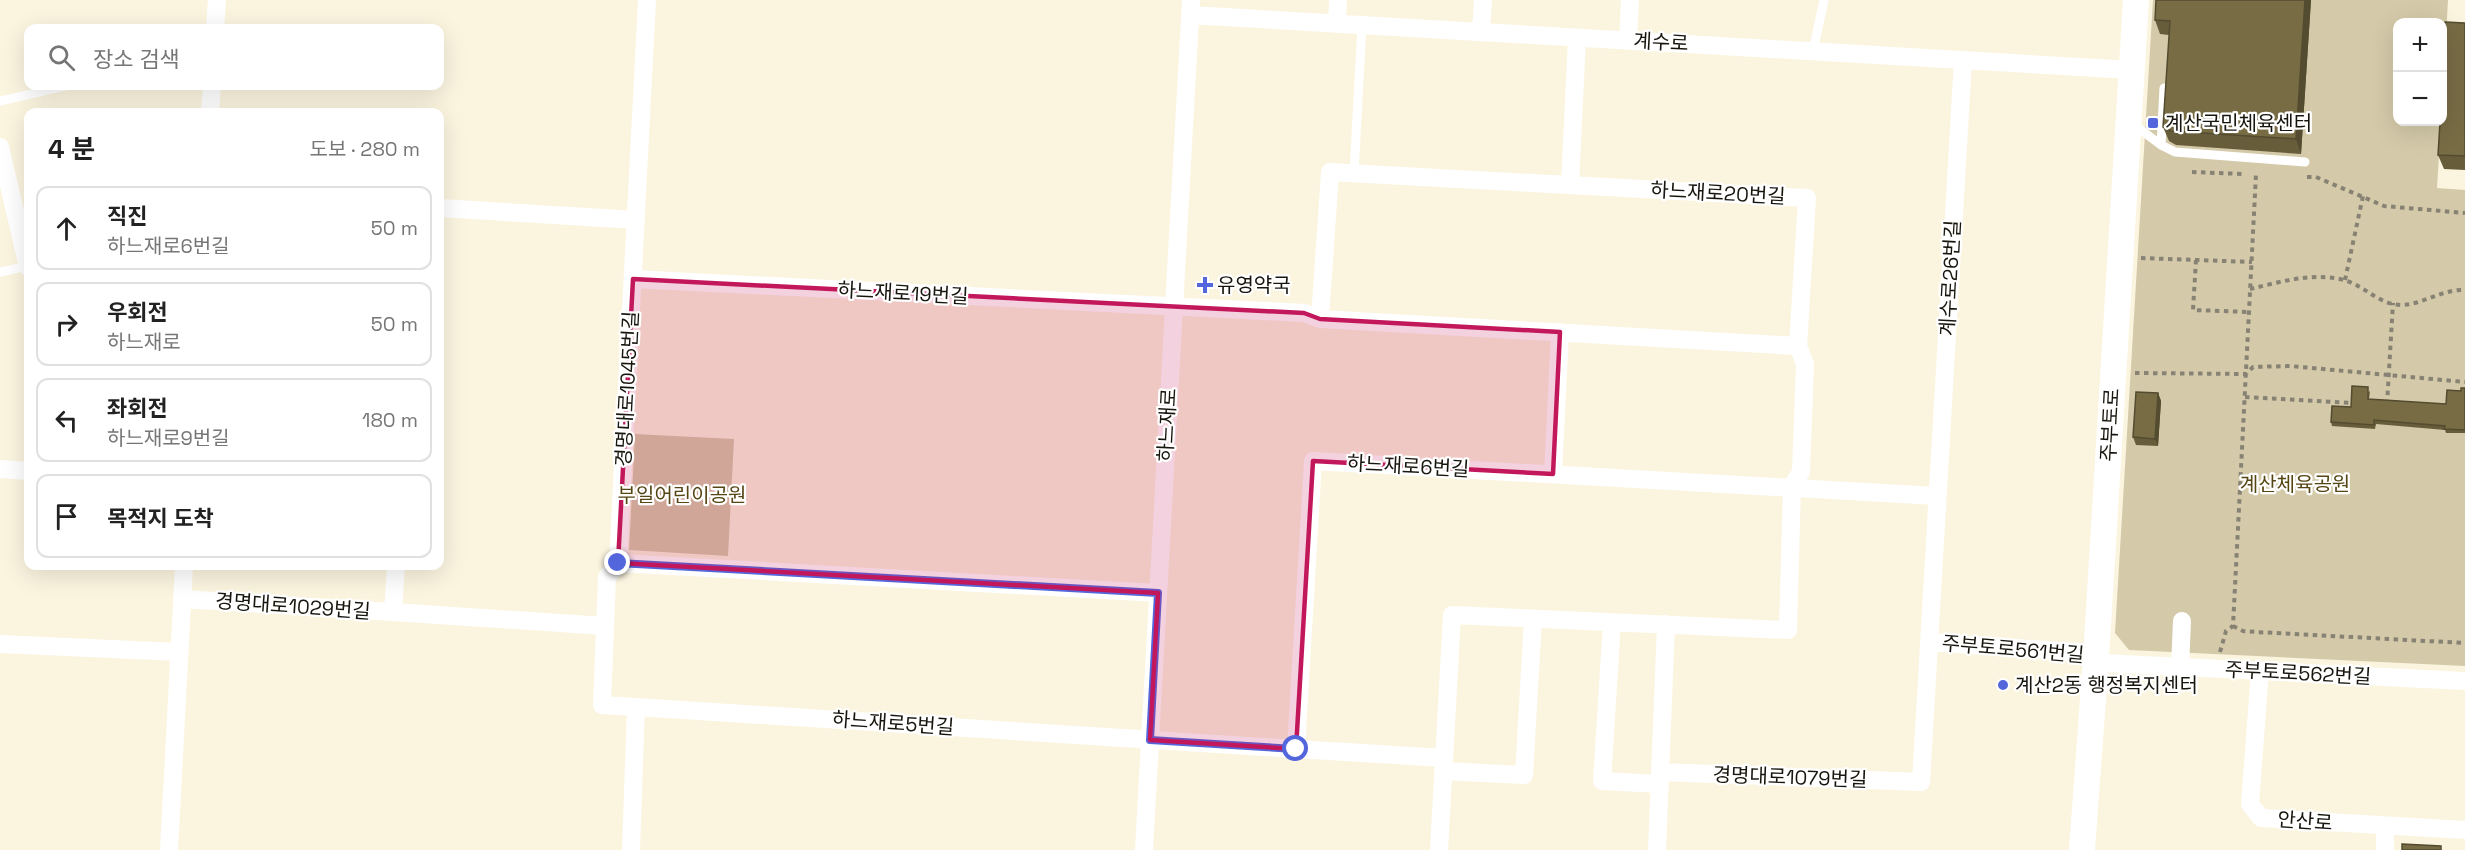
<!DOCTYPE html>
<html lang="ko">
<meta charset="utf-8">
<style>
:root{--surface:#fff;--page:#f6f6f6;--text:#222;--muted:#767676;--line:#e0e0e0}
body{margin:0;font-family:"Space Grotesk","Noto Sans KR",sans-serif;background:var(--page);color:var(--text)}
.controls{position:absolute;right:18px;top:18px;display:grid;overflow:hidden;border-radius:12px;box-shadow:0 6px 24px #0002}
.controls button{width:54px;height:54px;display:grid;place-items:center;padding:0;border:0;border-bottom:2px solid var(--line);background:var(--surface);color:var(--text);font:30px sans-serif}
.stop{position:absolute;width:18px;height:18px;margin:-14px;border:4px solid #5366dc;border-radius:50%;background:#fff}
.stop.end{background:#5366dc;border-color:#fff;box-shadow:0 2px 6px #0008}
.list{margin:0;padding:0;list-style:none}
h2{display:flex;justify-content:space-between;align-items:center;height:78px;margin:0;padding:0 24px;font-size:26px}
h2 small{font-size:20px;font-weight:400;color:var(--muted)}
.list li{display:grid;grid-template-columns:39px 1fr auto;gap:18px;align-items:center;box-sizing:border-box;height:84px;margin:0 12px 12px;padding:0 12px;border:2px solid var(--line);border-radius:12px}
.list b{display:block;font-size:22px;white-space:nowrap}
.list p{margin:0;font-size:20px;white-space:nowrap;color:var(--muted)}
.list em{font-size:20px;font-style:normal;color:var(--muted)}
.icon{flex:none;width:33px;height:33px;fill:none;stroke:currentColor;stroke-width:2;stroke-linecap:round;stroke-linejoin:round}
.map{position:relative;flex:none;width:2465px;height:850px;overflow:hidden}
.search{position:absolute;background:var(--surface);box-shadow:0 6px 24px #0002;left:24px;top:24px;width:420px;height:66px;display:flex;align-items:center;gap:15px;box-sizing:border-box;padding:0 21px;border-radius:12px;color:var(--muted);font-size:22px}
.panel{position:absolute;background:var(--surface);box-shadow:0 6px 24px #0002;left:24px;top:108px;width:420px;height:462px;border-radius:12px}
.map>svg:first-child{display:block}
.green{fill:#d4caa9}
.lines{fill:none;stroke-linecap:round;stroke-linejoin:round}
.path{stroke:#878274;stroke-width:4;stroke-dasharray:4.5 4.5;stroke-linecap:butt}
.lane{stroke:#fff;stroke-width:9}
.street{stroke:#fff;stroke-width:18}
.secondary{stroke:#fff;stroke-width:26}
.wall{fill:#675d3b}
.shaded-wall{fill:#544c30}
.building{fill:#786c45;stroke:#544c30;stroke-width:1.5}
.route{stroke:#5366dc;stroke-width:8}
.marked{fill:#c2185b;fill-opacity:0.2;stroke:#c2185b;stroke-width:4.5;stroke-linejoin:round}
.poi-dot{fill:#5366dc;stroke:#fff;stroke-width:2}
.labels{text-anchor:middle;stroke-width:4.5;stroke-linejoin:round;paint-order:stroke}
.street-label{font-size:20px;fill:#17150d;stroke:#fff}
.poi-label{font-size:20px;fill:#17150d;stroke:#fff;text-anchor:start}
.park-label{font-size:20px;fill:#554614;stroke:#fff}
</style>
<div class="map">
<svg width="2465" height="850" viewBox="0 0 2465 850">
<rect width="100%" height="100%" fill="#fbf4df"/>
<path class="green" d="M2153 0H2448L2443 90 2442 22H2398V122H2441L2437 188 2465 190V666L2129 650 2115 633Z
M635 434 734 439 728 556 629 550Z"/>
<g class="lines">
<path class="path" d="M2192 172 2242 174
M2307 177H2316L2384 206 2465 213
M2141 258 2252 262
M2196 260 2193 310 2249 312
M2345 280 2363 196
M2250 289C2280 282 2316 271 2347 281 2367 288 2380 305 2402 305 2424 304 2442 289 2465 290
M2135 373 2246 374 2253 367 2290 366 2465 382
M2245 397 2355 403
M2387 404 2393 303
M2233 626 2243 631 2256 632 2465 643
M2220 652 2226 631 2233 626 2256 174"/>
<path class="lane" d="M1813 51 1824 0
M0 101 65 86
M2133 124 2161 145 2175 152 2305 162
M2161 145 2164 88
M1354 173 1362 25
M0 272 28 266"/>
<path class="street" d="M1190 15 2132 70
M1337 24 1338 0
M215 28 217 0
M1481 32 1483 0
M1628 41 1630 0
M210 112 212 86
M0 147 28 267
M1570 185 1577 38
M440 208 636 220
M633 279 1304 313 1320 319 1798 346 1807 198 1330 172 1320 319
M0 469 28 471
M1553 474 1560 332
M618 563 1158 593
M182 599 393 612 396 566
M393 612 605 626
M1612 622 1602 781 1660 784
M1929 642 2089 653 2102 663 2465 681
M0 644 179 652
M2180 667 2182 621
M2260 671 2250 804 2261 818 2465 830
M636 707 1296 749 1313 461 1937 496
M1296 749 1444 758
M1443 771 1524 775 1533 619
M1660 772 1921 782 1963 60
M169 850 184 566
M631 850 636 707 602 705 607 577 618 563 647 0
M1144 850 1191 0
M1439 850 1452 615 1788 630 1792 486 1801 472 1805 364 1798 346
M1657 850 1666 624
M2385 850V826"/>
<path class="secondary" d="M2082 850 2096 658 2136 0"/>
</g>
<path class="wall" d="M2311 0 2301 154 2176 145 2169 141 2163 127 2169 35 2160 34 2155 20Z
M2465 23V170L2444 169 2438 155Z
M2465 388V433H2446L2445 430 2376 424 2375 429 2332 426 2331 422 2351 407 2370 391 2369 399 2446 404Z
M2158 393 2161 401 2158 446 2136 445 2133 437Z"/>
<path class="shaded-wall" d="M2305 0H2311L2301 154 2296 139Z
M2158 393 2161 401 2158 446 2155 439Z"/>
<path class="building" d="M2156 0H2305L2296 139 2171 131 2163 127 2170 21 2155 20Z
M2445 22 2465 23V156L2438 155 2440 122H2442V70Z
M2352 386 2368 387V399L2446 404 2447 390 2461 391V388H2465V430L2444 429 2445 426 2374 420V425L2331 422 2332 406 2351 407Z
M2136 392 2158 393 2155 439 2133 437Z
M2402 844 2441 846V850H2402Z"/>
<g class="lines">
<path class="route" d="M618 563 1158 593 1150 740 1296 749"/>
</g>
<path class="marked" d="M633 279 1304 313 1320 319 1560 332 1553 474 1313 461 1296 749 1150 740 1158 593 618 563Z"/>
<g class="poi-dot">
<rect x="2147" y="117" width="12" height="12" rx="3"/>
<path d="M1202 276h6v6h6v6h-6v6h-6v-6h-6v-6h6z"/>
<circle cx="2003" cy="685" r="6"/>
</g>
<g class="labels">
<g class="street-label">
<text transform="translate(1661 42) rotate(3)" y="7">계수로</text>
<text transform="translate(1718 193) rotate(3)" y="7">하느재로20번길</text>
<text transform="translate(1950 278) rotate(-87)" y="7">계수로26번길</text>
<text transform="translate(903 293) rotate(3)" y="7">하느재로19번길</text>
<text transform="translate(627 389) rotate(-87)" y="7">경명대로1045번길</text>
<text transform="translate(1167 425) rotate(-87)" y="7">하느재로</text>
<text transform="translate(2110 425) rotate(-87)" y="7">주부토로</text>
<text transform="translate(1408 466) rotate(3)" y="7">하느재로6번길</text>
<text transform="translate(293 606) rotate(4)" y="7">경명대로1029번길</text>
<text transform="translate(2013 649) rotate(5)" y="7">주부토로561번길</text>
<text transform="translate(2298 673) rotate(3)" y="7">주부토로562번길</text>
<text transform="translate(893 723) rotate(4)" y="7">하느재로5번길</text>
<text transform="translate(1790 777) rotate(2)" y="7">경명대로1079번길</text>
<text transform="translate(2305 821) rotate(4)" y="7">안산로</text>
</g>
<g class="poi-label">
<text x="2165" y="130">계산국민체육센터</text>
<text x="1217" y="292">유영약국</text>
<text x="2015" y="692">계산2동 행정복지센터</text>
</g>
<g class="park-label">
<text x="2295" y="491">계산체육공원</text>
<text x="682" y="502">부일어린이공원</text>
</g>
</g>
</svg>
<div class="controls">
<button>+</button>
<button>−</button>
</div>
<div class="stop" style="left:1296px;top:749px"></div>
<div class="stop end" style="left:618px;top:563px"></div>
<div class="search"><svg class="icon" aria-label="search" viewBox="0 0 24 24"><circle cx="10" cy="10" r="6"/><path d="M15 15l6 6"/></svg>장소 검색</div>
<section class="panel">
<h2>4 분<small>도보 · 280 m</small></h2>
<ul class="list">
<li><svg class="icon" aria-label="ahead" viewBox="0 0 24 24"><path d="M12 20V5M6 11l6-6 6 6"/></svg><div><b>직진</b><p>하느재로6번길</p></div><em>50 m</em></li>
<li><svg class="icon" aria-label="right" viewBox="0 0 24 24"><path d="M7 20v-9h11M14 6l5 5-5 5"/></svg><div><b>우회전</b><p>하느재로</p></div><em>50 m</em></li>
<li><svg class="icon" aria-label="left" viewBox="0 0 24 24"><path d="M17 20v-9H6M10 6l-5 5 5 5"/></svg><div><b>좌회전</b><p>하느재로9번길</p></div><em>180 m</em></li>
<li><svg class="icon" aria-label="arrive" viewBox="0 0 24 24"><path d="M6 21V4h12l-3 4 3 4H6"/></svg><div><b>목적지 도착</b></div></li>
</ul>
</section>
</div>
